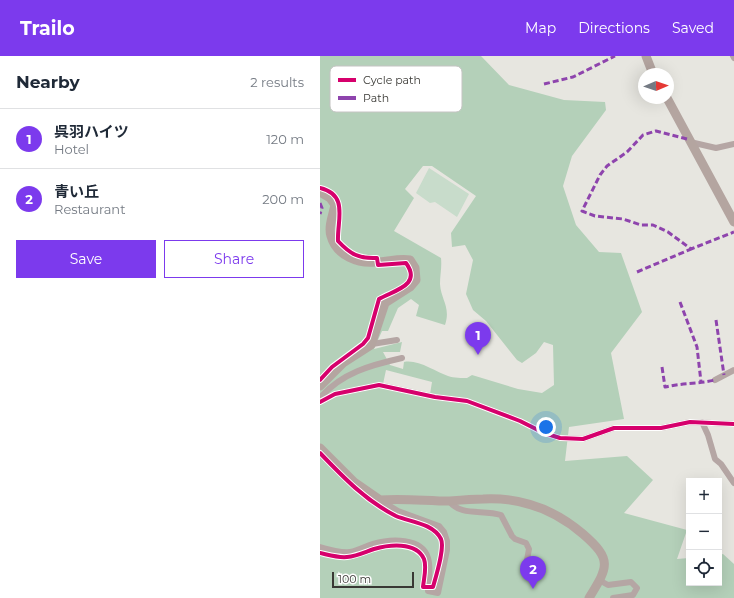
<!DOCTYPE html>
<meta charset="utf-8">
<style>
:root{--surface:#fff;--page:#f6f6f7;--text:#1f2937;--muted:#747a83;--line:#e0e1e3;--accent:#7c3aed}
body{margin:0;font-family:Montserrat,"Noto Sans JP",sans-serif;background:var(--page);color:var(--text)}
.controls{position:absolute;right:12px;bottom:12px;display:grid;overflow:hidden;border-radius:0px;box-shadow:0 4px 16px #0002}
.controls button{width:36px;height:36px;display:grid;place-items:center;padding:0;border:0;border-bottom:1px solid var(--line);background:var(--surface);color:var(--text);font:20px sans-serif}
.compass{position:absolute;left:318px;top:12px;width:36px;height:36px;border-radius:50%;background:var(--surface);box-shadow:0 4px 16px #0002;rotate:88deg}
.scale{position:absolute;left:12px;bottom:10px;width:82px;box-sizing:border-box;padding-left:4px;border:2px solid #393834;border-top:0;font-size:11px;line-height:14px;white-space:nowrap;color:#393834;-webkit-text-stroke:3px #fff;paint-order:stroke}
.you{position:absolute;left:226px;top:371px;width:14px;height:14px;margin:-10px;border:3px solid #fff;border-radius:50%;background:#1a73e8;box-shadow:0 0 0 6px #1a73e833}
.badge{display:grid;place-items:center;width:26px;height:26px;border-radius:50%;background:var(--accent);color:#fff;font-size:13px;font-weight:700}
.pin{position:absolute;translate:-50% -33px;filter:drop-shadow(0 1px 2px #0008)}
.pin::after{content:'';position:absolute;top:21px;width:14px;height:12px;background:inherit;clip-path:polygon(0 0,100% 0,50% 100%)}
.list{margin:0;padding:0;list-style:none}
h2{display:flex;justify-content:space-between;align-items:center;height:52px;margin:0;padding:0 16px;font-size:17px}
h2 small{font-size:13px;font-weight:400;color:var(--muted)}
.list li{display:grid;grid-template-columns:26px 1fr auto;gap:12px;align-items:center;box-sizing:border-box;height:60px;padding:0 16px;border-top:1px solid var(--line)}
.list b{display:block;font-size:15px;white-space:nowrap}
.list p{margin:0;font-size:13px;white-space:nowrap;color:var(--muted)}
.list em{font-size:13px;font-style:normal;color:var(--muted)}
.actions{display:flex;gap:8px;padding:12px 16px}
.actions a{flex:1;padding:9px 0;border:1px solid var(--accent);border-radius:0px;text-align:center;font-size:14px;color:var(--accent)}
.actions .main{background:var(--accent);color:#fff}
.icon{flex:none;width:22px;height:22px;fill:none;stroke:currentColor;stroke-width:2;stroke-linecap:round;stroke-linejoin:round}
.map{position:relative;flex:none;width:414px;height:542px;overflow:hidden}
header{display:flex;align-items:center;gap:24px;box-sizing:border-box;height:56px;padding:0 20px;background:var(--accent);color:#fff}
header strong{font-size:19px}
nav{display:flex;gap:22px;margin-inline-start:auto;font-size:14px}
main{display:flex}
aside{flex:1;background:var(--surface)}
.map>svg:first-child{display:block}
.green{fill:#c8dccb}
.forest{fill:#b4d0b9;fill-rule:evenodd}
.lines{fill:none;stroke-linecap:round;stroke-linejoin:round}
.street{stroke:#b5a6a4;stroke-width:6}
.secondary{stroke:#b4a5a0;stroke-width:9}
.quiet{stroke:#8e44ad;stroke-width:3;stroke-dasharray:6 3;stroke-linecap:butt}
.cycleway-casing{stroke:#fff;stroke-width:6}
.cycleway{stroke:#d6006c;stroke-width:4}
.key{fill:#fff;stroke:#c4c3c2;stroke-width:1}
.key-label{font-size:11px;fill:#393834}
</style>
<header>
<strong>Trailo</strong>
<nav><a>Map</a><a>Directions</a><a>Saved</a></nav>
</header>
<main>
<aside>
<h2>Nearby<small>2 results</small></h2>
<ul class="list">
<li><span class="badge">1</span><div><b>呉羽ハイツ</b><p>Hotel</p></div><em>120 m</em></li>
<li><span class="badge">2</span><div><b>青い丘</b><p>Restaurant</p></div><em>200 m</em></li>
</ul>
<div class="actions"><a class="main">Save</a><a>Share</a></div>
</aside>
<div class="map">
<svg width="414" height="542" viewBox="0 0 414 542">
<rect width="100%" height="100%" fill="#e7e6e0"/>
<path class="green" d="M109 112 149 138 137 161 115 146 110 147 96 137Z"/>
<path class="forest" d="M0 0H161L189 29 244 44 285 46 286 54 252 100 243 130 256 169 279 196 301 197 322 256 291 297 304 363 249 371 245 405 307 400 333 424 304 457 367 474 357 503 369 502V527H399V499L403 498 414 508V542H0ZM103 110H112L156 140 131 177 132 191 145 189 153 204 146 238 153 254 166 265 197 304 202 307 216 297 224 286 233 289 234 329 222 337 198 333 152 319 147 322C142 322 134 322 128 320 116 316 98 303 84 306L83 313 70 309 63 296H80L82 286 54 293 62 275H68L78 252 91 243 99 249 96 260 125 269C131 251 121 244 120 228 120 219 122 211 121 202L74 175 94 142 85 133ZM66 314 112 326 110 338 63 328Z"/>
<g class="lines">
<path class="street" d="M413 0 414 2
M370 86 396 92 414 88
M52 288 77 284
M395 324 414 314
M0 342C21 317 51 309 82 302
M0 346 15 338 59 329 115 341 147 345 200 365 224 377 240 382 263 383 294 372H341L370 366 414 368
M382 366 388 379 395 403 401 408 414 427
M129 445C141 461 163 453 181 459L192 480 195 483 206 487 209 493 207 504
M0 491C10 494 20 497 30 496 39 495 45 490 53 488 70 483 102 481 108 502 111 512 109 525 108 535L118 537 127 494V485L124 476 119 470 78 455 60 444
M279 524 288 529 311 526 317 532 313 539 293 542"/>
<path class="secondary" d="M326 0 333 18
M347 42 414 166
M0 136 10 142 15 149C13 159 8 171 11 180 16 200 39 208 56 206 68 206 78 202 90 204L95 212 96 224 90 231 65 247 51 289 23 307 0 330
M0 392 34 426 60 444C83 442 107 445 130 445 141 444 152 443 163 443 201 441 235 454 263 478 293 504 288 511 269 542"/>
<path class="quiet" d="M224 28 253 21 295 0
M367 83 336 75 323 79 307 96 287 110 280 119 262 155 275 160 303 163 321 169H333L348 176 371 193 414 176
M0 147 2 152 0 158
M317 216 371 193
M360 246 377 291 381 326
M396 264 404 319
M342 311 345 331C362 327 379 328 395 324"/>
<g class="cycleway-casing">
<path id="cycleway" d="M0 132C29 139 17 164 18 185 30 198 39 203 57 202L58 209 86 207C102 229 75 234 59 243L48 282 43 288 12 311 0 324
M0 346 15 338 59 329 115 341 147 345 200 365 224 377 240 382 263 383 294 372H341L370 366 414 368
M0 397C23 421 46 445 76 460 90 466 113 467 121 483 125 492 116 520 113 531H103C104 522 107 511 104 503 96 485 68 489 54 493 45 496 37 500 27 501 18 502 9 499 0 497"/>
</g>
<use href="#cycleway" class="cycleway"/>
</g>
<rect x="10" y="10" width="132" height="46" rx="6" class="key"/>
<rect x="18" y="22" width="18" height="4" fill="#d6006c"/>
<rect x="18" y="40" width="18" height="4" fill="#8e44ad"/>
<g class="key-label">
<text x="43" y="28">Cycle path</text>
<text x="43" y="46">Path</text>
</g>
</svg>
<div class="controls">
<button>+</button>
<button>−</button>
<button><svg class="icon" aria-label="locate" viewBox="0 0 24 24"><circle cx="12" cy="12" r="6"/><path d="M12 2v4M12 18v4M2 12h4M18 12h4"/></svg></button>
</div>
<svg class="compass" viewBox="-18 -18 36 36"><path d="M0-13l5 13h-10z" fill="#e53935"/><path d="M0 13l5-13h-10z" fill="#747a83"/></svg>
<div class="scale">100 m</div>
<div class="you"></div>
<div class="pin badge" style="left:158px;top:299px">1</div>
<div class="pin badge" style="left:213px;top:533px">2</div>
</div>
</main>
